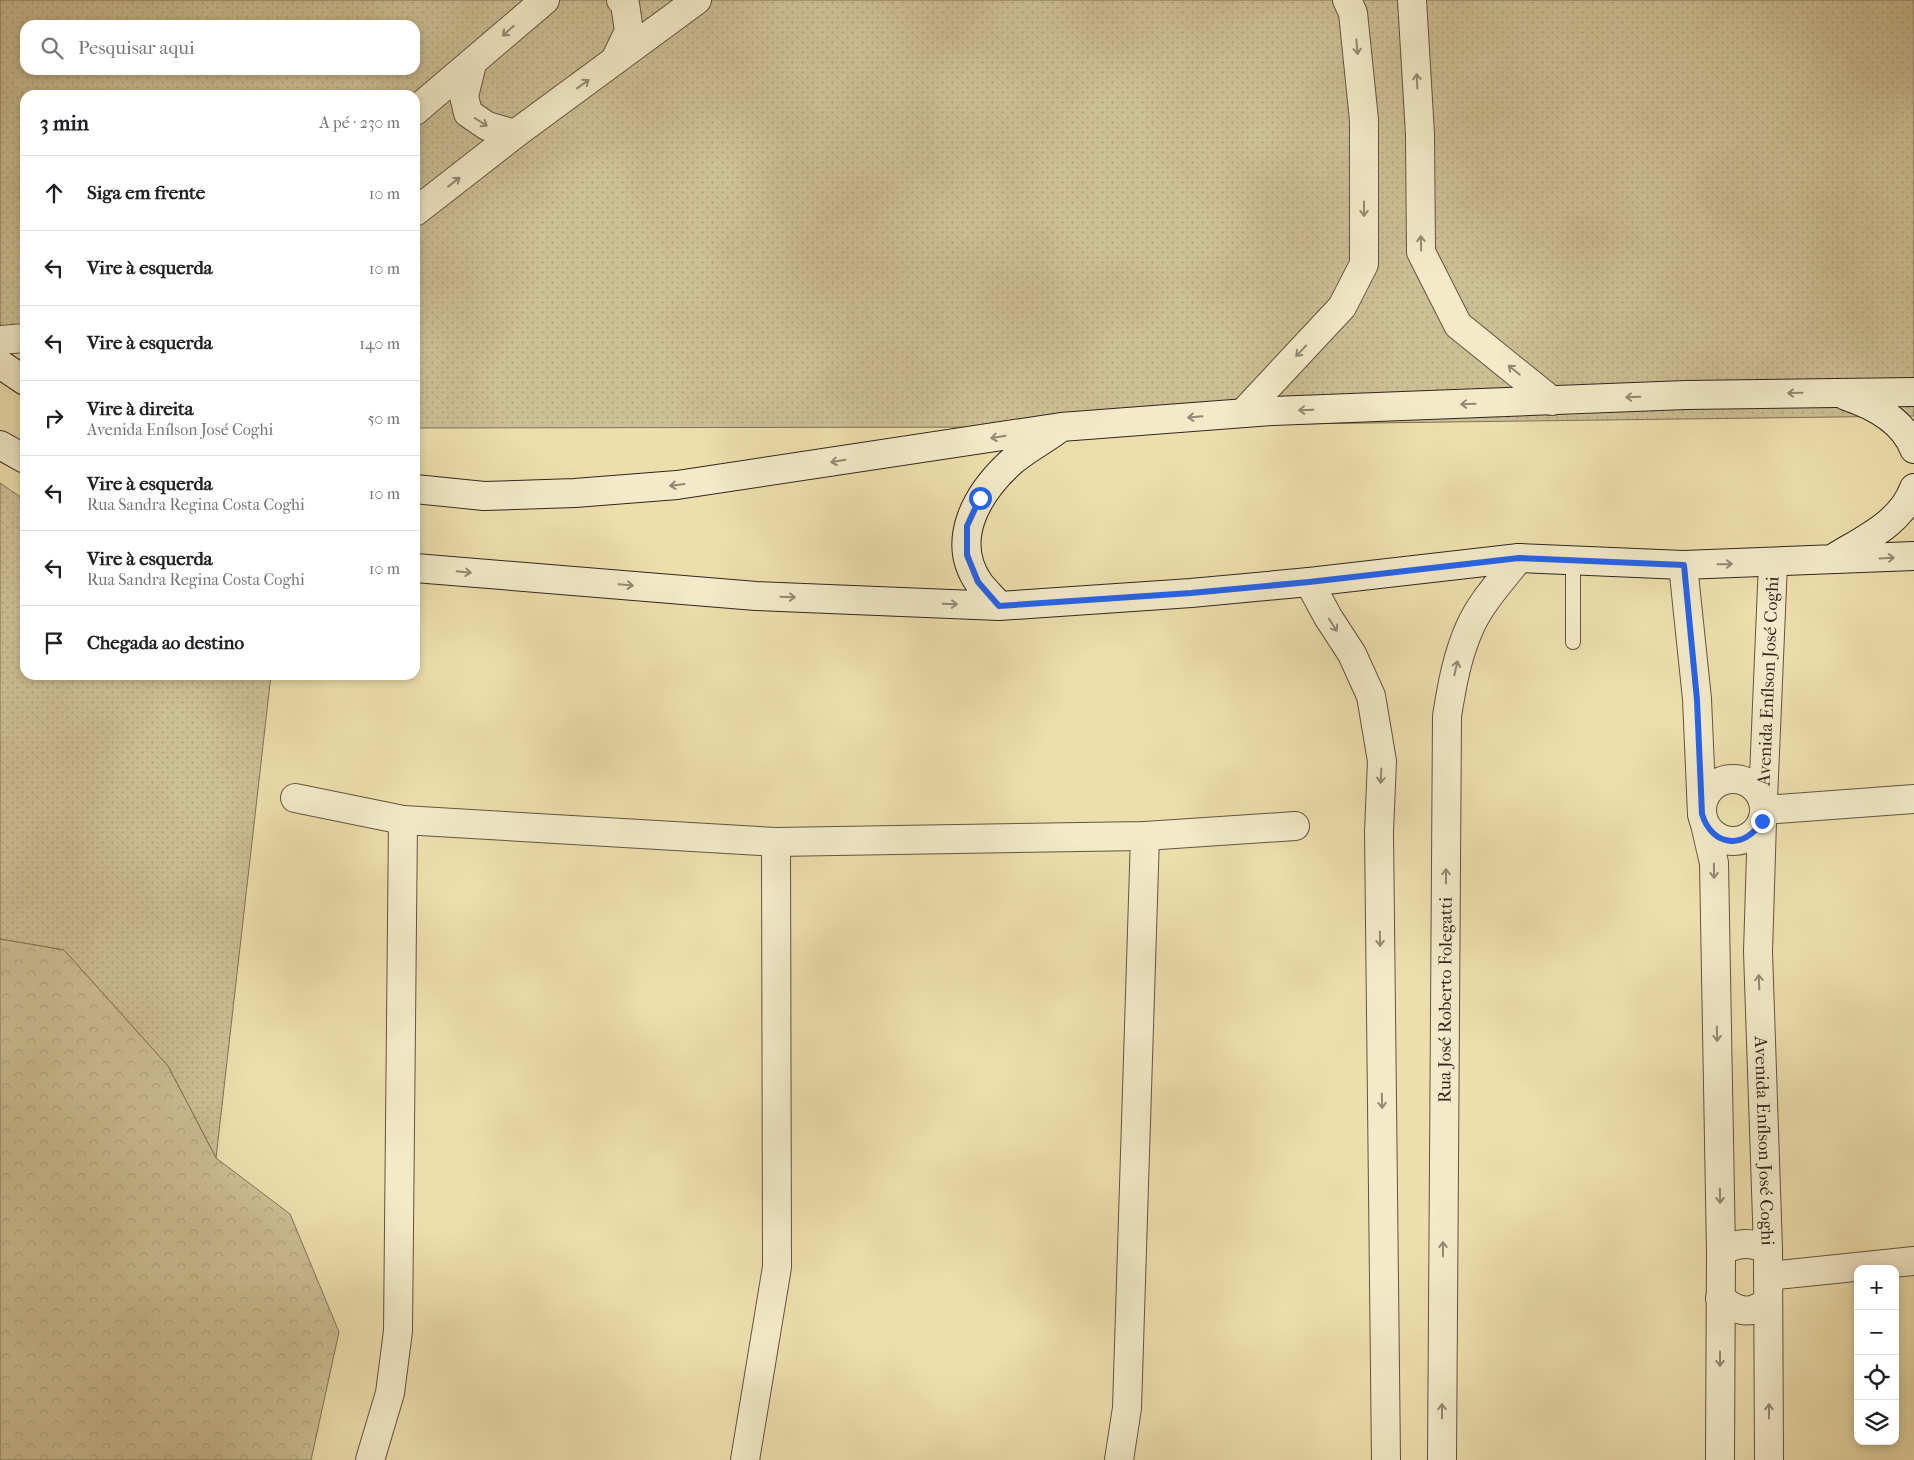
<!DOCTYPE html>
<html lang="pt">
<meta charset="utf-8">
<style>
:root{--surface:#fff;--page:#f6f6f6;--text:#202124;--muted:#757577;--line:#e0e0e0}
body{margin:0;font-family:"IM FELL French Canon",serif;background:var(--page);color:var(--text)}
.controls{position:absolute;right:15px;bottom:15px;display:grid;overflow:hidden;border-radius:10px;box-shadow:0 2px 8px #0003}
.controls button{width:45px;height:45px;display:grid;place-items:center;padding:0;border:0;border-bottom:1px solid var(--line);background:var(--surface);color:var(--text);font:25px sans-serif}
.stop{position:absolute;width:15px;height:15px;margin:-11px;border:4px solid #2563eb;border-radius:50%;background:#fff}
.stop.end{background:#2563eb;border-color:#fff;box-shadow:0 1px 5px #0008}
.list{margin:0;padding:0;list-style:none}
h2{display:flex;justify-content:space-between;align-items:center;height:65px;margin:0;padding:0 20px;font-size:21px}
h2 small{font-size:16px;font-weight:400;color:var(--muted)}
.list li{display:grid;grid-template-columns:32px 1fr auto;gap:15px;align-items:center;box-sizing:border-box;height:75px;padding:0 20px;border-top:1px solid var(--line)}
.list b{display:block;font-size:19px;white-space:nowrap}
.list p{margin:0;font-size:16px;white-space:nowrap;color:var(--muted)}
.list em{font-size:16px;font-style:normal;color:var(--muted)}
.icon{flex:none;width:28px;height:28px;fill:none;stroke:currentColor;stroke-width:2;stroke-linecap:round;stroke-linejoin:round}
.map{position:relative;flex:none;width:1914px;height:1460px;overflow:hidden}
.search{position:absolute;background:var(--surface);box-shadow:0 2px 8px #0003;left:20px;top:20px;width:400px;height:55px;display:flex;align-items:center;gap:12px;box-sizing:border-box;padding:0 18px;border-radius:15px;color:var(--muted);font-size:19px}
.panel{position:absolute;background:var(--surface);box-shadow:0 2px 8px #0003;left:20px;top:90px;width:400px;height:590px;border-radius:15px}
.map>svg:first-child{display:block}
.grass{fill:url(#grass-dots);stroke:#80725a;fill-rule:evenodd}
.forest{fill:url(#forest-crowns);stroke:#80725a}
.lines{fill:none;stroke-linecap:round;stroke-linejoin:round}
.service-casing{stroke:#625442;stroke-width:16}
.minor-casing{stroke:#625442;stroke-width:30}
.secondary-casing{stroke:#33251f;stroke-width:30}
.service{stroke:#f3eac9;stroke-width:14}
.minor{stroke:#f3eac9;stroke-width:28}
.secondary{stroke:#f3eac9;stroke-width:28}
.oneway{stroke:#938874}
.route{stroke:#2563eb;stroke-width:6}
.labels{text-anchor:middle;stroke-width:4.5;stroke-linejoin:round;paint-order:stroke}
.street-label{font-size:18px;fill:#33251f;stroke:#f3eac9}
</style>
<div class="map">
<svg width="1914" height="1460" viewBox="0 0 1914 1460">
<defs>
<pattern id="grass-dots" width="8" height="8" patternUnits="userSpaceOnUse" patternTransform="scale(1.25)"><rect width="8" height="8" fill="#cdbf94"/><path d="M2 2h.1M6 6h.1" fill="none" stroke="#b0a47f" stroke-width="1.8" stroke-linecap="round"/></pattern>
<pattern id="forest-crowns" width="20" height="18" patternUnits="userSpaceOnUse" patternTransform="scale(1.25)"><rect width="20" height="18" fill="#cdbf94"/><path d="M2 6a3 3 0 1 1 6 0M12 15a3 3 0 1 1 6 0" fill="none" stroke="#b0a47f"/></pattern>
</defs>
<rect width="100%" height="100%" fill="#eddfac"/>
<filter id="stains"><feTurbulence type="fractalNoise" baseFrequency=".004" numOctaves="4"/><feColorMatrix values="0 0 0 0 .2 0 0 0 0 .09 0 0 0 0 .02 0 0 0 .5 -.17"/></filter>
<radialGradient id="worn" r=".72"><stop offset=".6" stop-color="#630" stop-opacity="0"/><stop offset="1" stop-color="#630" stop-opacity=".3"/></radialGradient>
<path class="grass" d="M0 0H1914V416L1061 427 415 428V95H25V347L0 324ZM25 25H415V70H25Z
M0 483 25 500V675H271L216 1158 168 1066 64 950 0 939Z"/>
<path class="forest" d="M0 939 64 950 168 1066 216 1158 290 1214 339 1332 311 1460H0Z"/>
<g class="lines">
<g class="service-casing">
<path id="service" d="M1573 560V642"/>
</g>
<g class="minor-casing">
<g id="minor">
<path d="M1412 0 1420 134 1421 252 1458 325 1552 401"/>
<path d="M615 60 629 31 625 4 621 0"/>
<path d="M472 64 464 96 468 113 487 126 515 134"/>
<path d="M415 111 545 0"/>
<path d="M415 212 515 134 697 0"/>
<path d="M0 340 25 338"/>
<path d="M1243 413 1342 307 1364 264V120L1353 13 1347 0"/>
<path d="M1683 565 1697 699 1702 814"/>
<path d="M1309 582 1328 617 1352 654 1371 696 1382 761 1379 832 1386 1460"/>
<circle cx="1733" cy="810" r="31"/>
<path d="M295 798 403 820 776 842 1145 836 1295 826"/>
<path id="s1" d="M1763 800 1773 563"/>
<path d="M1764 810 1914 799"/>
<path id="s2" d="M1762 821 1758 952 1768 1249 1769 1460"/>
<path d="M1705 824 1714 863 1721 1251 1720 1460"/>
<path d="M1721 1251C1739 1242 1750 1242 1768 1249"/>
<path d="M1768 1276 1914 1261"/>
<path d="M1720 1298C1737 1312 1751 1316 1768 1301"/>
<path d="M370 1460 390 1393 398 1331 403 820"/>
<path d="M745 1460 777 1267 776 842"/>
<path d="M1119 1460 1127 1408 1145 836"/>
<path id="s3" d="M1442 1460 1447 716C1452 685 1457 656 1470 627 1481 602 1502 580 1519 558"/>
</g>
</g>
<g class="secondary-casing">
<path id="secondary" d="M0 364 25 381
M1846 396C1873 405 1903 420 1914 449
M0 445 25 459
M415 489 484 496 575 493 677 485 1061 427 1273 411 1686 395 1914 392
M1832 559C1862 540 1901 524 1914 488
M415 568 756 596 999 606 1191 593 1309 582 1519 558 1683 565 1914 556
M999 606C993 598 985 591 979 583 950 541 976 495 1009 464 1022 452 1041 442 1056 431"/>
</g>
<use href="#service" class="service"/>
<use href="#minor" class="minor"/>
<use href="#secondary" class="secondary"/>
</g>
<defs><path id="oneway-shaft" d="M-6 0H5M1.5-3L5.5 0L1.5 3" fill="none" stroke-width="1.6" stroke-linecap="round" stroke-linejoin="round" transform="scale(1.25)"/></defs>
<g class="oneway">
<use href="#oneway-shaft" transform="translate(508 31) rotate(138)"/>
<use href="#oneway-shaft" transform="translate(1357 47) rotate(85)"/>
<use href="#oneway-shaft" transform="translate(1417 81) rotate(-93)"/>
<use href="#oneway-shaft" transform="translate(583 84) rotate(-36)"/>
<use href="#oneway-shaft" transform="translate(481 122) rotate(32)"/>
<use href="#oneway-shaft" transform="translate(454 182) rotate(-38)"/>
<use href="#oneway-shaft" transform="translate(1364 209) rotate(90)"/>
<use href="#oneway-shaft" transform="translate(1421 243) rotate(-91)"/>
<use href="#oneway-shaft" transform="translate(1301 351) rotate(133)"/>
<use href="#oneway-shaft" transform="translate(1514 370) rotate(-141)"/>
<use href="#oneway-shaft" transform="translate(1795 393) rotate(179)"/>
<use href="#oneway-shaft" transform="translate(1633 397) rotate(178)"/>
<use href="#oneway-shaft" transform="translate(1468 404) rotate(178)"/>
<use href="#oneway-shaft" transform="translate(1306 410) rotate(178)"/>
<use href="#oneway-shaft" transform="translate(1195 417) rotate(175)"/>
<use href="#oneway-shaft" transform="translate(998 437) rotate(171)"/>
<use href="#oneway-shaft" transform="translate(838 461) rotate(171)"/>
<use href="#oneway-shaft" transform="translate(677 485) rotate(173)"/>
<use href="#oneway-shaft" transform="translate(1887 558) rotate(-3)"/>
<use href="#oneway-shaft" transform="translate(1725 564) rotate(-1)"/>
<use href="#oneway-shaft" transform="translate(464 572) rotate(6)"/>
<use href="#oneway-shaft" transform="translate(626 585) rotate(5)"/>
<use href="#oneway-shaft" transform="translate(788 597) rotate(2)"/>
<use href="#oneway-shaft" transform="translate(950 604) rotate(2)"/>
<use href="#oneway-shaft" transform="translate(1333 625) rotate(57)"/>
<use href="#oneway-shaft" transform="translate(1456 668) rotate(-77)"/>
<use href="#oneway-shaft" transform="translate(1381 776) rotate(93)"/>
<use href="#oneway-shaft" transform="translate(1714 871) rotate(89)"/>
<use href="#oneway-shaft" transform="translate(1446 876) rotate(-90)"/>
<use href="#oneway-shaft" transform="translate(1380 939) rotate(89)"/>
<use href="#oneway-shaft" transform="translate(1759 982) rotate(-92)"/>
<use href="#oneway-shaft" transform="translate(1717 1034) rotate(89)"/>
<use href="#oneway-shaft" transform="translate(1382 1101) rotate(89)"/>
<use href="#oneway-shaft" transform="translate(1720 1196) rotate(89)"/>
<use href="#oneway-shaft" transform="translate(1443 1249) rotate(-90)"/>
<use href="#oneway-shaft" transform="translate(1720 1359) rotate(90)"/>
<use href="#oneway-shaft" transform="translate(1442 1411) rotate(-90)"/>
<use href="#oneway-shaft" transform="translate(1769 1411) rotate(-90)"/>
</g>
<g class="lines">
<path class="route" d="M980 498 967 526V555L978 582 999 606 1191 593 1309 582 1519 558 1684 565 1697 700 1702 814C1712 847 1745 850 1762 821"/>
</g>
<g class="labels">
<g class="street-label">
<text dy="6" stroke="none"><textPath href="#s1" startOffset="119">Avenida Enílson José Coghi</textPath></text>
<text dy="6" stroke="none"><textPath href="#s3" startOffset="460">Rua José Roberto Folegatti</textPath></text>
<text dy="6" stroke="none"><textPath href="#s2" startOffset="320">Avenida Enílson José Coghi</textPath></text>
</g>
</g>
<rect width="100%" height="100%" filter="url(#stains)"/>
<rect width="100%" height="100%" fill="url(#worn)"/>
</svg>
<div class="controls">
<button>+</button>
<button>−</button>
<button><svg class="icon" aria-label="locate" viewBox="0 0 24 24"><circle cx="12" cy="12" r="6"/><path d="M12 2v4M12 18v4M2 12h4M18 12h4"/></svg></button>
<button><svg class="icon" aria-label="layers" viewBox="0 0 24 24"><path d="M12 4l9 5-9 5-9-5zM3 14l9 5 9-5"/></svg></button>
</div>
<div class="stop" style="left:980px;top:498px"></div>
<div class="stop end" style="left:1762px;top:821px"></div>
<div class="search"><svg class="icon" aria-label="search" viewBox="0 0 24 24"><circle cx="10" cy="10" r="6"/><path d="M15 15l6 6"/></svg>Pesquisar aqui</div>
<section class="panel">
<h2>3 min<small>A pé · 230 m</small></h2>
<ul class="list">
<li><svg class="icon" aria-label="ahead" viewBox="0 0 24 24"><path d="M12 20V5M6 11l6-6 6 6"/></svg><div><b>Siga em frente</b></div><em>10 m</em></li>
<li><svg class="icon" aria-label="left" viewBox="0 0 24 24"><path d="M17 20v-9H6M10 6l-5 5 5 5"/></svg><div><b>Vire à esquerda</b></div><em>10 m</em></li>
<li><svg class="icon" aria-label="left" viewBox="0 0 24 24"><path d="M17 20v-9H6M10 6l-5 5 5 5"/></svg><div><b>Vire à esquerda</b></div><em>140 m</em></li>
<li><svg class="icon" aria-label="right" viewBox="0 0 24 24"><path d="M7 20v-9h11M14 6l5 5-5 5"/></svg><div><b>Vire à direita</b><p>Avenida Enílson José Coghi</p></div><em>50 m</em></li>
<li><svg class="icon" aria-label="left" viewBox="0 0 24 24"><path d="M17 20v-9H6M10 6l-5 5 5 5"/></svg><div><b>Vire à esquerda</b><p>Rua Sandra Regina Costa Coghi</p></div><em>10 m</em></li>
<li><svg class="icon" aria-label="left" viewBox="0 0 24 24"><path d="M17 20v-9H6M10 6l-5 5 5 5"/></svg><div><b>Vire à esquerda</b><p>Rua Sandra Regina Costa Coghi</p></div><em>10 m</em></li>
<li><svg class="icon" aria-label="arrive" viewBox="0 0 24 24"><path d="M6 21V4h12l-3 4 3 4H6"/></svg><div><b>Chegada ao destino</b></div></li>
</ul>
</section>
</div>
